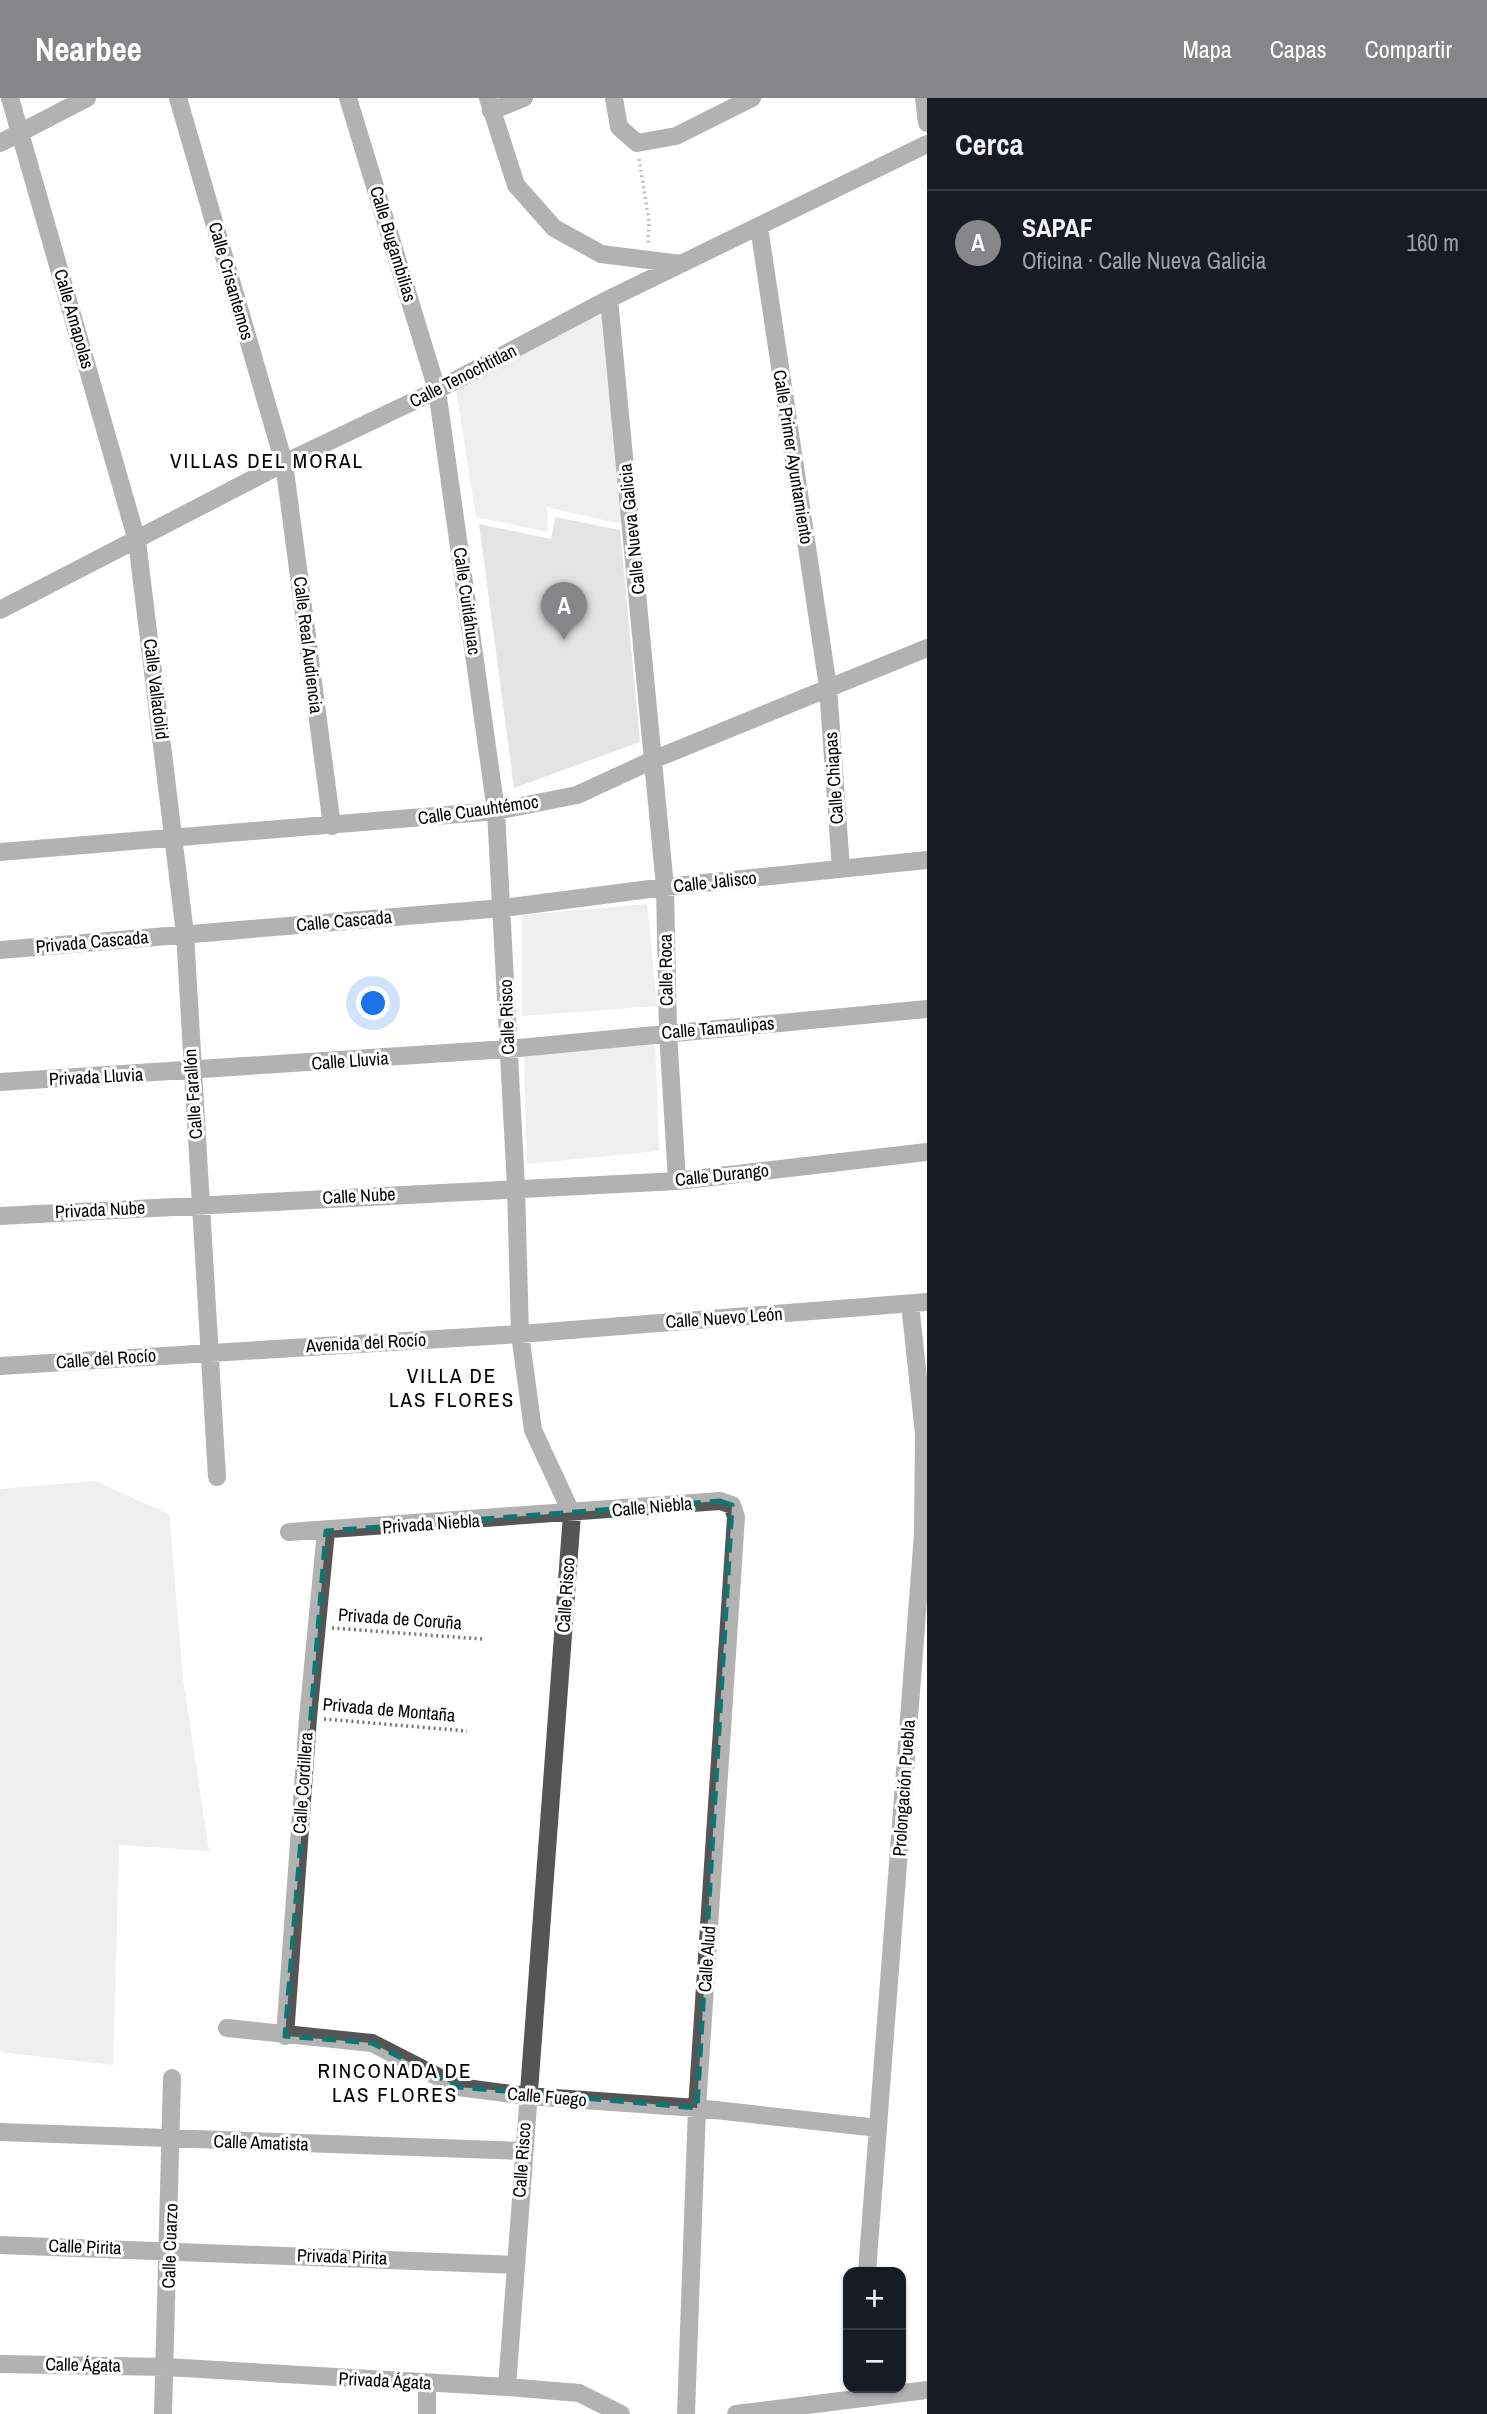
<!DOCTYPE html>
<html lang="es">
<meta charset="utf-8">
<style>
:root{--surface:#171b24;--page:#242831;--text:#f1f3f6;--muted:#9ea1a6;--line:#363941;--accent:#858687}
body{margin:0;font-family:"Archivo Narrow",sans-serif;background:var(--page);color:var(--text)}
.controls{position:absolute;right:21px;bottom:21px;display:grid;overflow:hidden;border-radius:14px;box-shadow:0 2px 5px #0004}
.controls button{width:63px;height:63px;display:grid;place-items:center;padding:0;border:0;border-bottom:2px solid var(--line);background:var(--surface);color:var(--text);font:35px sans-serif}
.you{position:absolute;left:374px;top:906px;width:24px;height:24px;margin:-18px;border:5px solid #fff;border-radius:50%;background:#1a73e8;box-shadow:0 0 0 10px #1a73e833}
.badge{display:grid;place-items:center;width:46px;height:46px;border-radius:50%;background:var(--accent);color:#fff;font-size:23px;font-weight:700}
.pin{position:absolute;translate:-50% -58px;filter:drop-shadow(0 2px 4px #0008)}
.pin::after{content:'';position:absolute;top:37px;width:24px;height:21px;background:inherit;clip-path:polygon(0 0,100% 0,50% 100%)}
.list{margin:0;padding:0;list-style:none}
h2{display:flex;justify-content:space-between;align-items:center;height:91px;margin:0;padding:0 28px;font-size:30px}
h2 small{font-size:23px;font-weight:400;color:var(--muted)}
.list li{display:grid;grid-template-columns:46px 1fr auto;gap:21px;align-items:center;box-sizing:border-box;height:105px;padding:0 28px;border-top:2px solid var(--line)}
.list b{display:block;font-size:26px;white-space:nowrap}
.list p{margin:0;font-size:23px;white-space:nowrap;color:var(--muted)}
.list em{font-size:23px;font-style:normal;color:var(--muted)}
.map{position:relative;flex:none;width:927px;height:2316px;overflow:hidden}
header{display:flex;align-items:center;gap:42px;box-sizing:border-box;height:98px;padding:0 35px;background:var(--accent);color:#fff}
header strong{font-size:33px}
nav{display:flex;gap:38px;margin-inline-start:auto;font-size:24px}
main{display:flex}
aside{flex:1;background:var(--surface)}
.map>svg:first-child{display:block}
.green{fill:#dcdcdc}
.building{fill:#c4c4c4}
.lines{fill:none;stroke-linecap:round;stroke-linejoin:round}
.path{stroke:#777;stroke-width:3.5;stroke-dasharray:2 3.5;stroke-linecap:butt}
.minor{stroke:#555;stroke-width:18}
.marked{fill:none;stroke:#0f766e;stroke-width:5;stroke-dasharray:14 9;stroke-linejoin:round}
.labels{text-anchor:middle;stroke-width:6;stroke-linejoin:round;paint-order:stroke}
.street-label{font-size:18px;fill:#000;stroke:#fff}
.quarter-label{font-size:21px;letter-spacing:2px;fill:#000;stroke:#fff}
</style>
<header>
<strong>Nearbee</strong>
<nav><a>Mapa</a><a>Capas</a><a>Compartir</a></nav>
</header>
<main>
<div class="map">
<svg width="927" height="2316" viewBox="0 0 927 2316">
<rect width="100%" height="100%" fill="#fff"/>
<path class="green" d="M604 210 625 427 547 409 548 434 476 419 456 291Z
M647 806 657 908 522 918V817Z
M655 939 659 1053 527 1066 524 953Z
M95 1383 169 1416 183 1581 209 1753 119 1747 113 1967 0 1954V1391Z"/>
<path class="building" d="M555 419 620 432 640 644 514 690 479 426 551 441Z"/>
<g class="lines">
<path class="path" d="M639 61 649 123 648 147
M332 1530 482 1541
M324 1621 467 1633"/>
<path class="minor" d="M10 0 137 443 185 836 217 1379
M178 0 284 365 332 728
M348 0 437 292 496 713 516 1089 520 1236 533 1332 572 1416 507 2289
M488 0 516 87 554 130 601 156 681 166
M614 0 619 29 637 45 676 38 752 0
M924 0 927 25
M491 13 524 0
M0 45 87 0
M759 129 828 589 841 771
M609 201 665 789 668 934 677 1083
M0 512 284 365 437 292 609 201 927 46
M0 754 496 713 577 697 655 661 927 550
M0 852 503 810 665 789 927 762
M0 984 508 951 927 911
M0 1118 677 1083 927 1054
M0 1268 520 1236 927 1204
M289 1434 720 1403 732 1407 736 1419 697 2010 686 2316
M227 1930 372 1945 458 1989 527 1998 697 2010 878 2030
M285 1938 308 1620 326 1433
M0 2034 523 2053
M0 2147 515 2167
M867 2174 923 1436 924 1336 910 1206
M0 2266 166 2269 507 2289 579 2295 621 2316
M163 2316 172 1980
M427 2316V2286
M736 2316 927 2292"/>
</g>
<path d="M0 0H927V2316H0ZM720 1403 732 1407 697 2010 458 1989 372 1945 285 1938 326 1433Z" fill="#fff" fill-opacity=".55" fill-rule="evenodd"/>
<path class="marked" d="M720 1403 732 1407 697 2010 458 1989 372 1945 285 1938 326 1433Z"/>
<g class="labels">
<g class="street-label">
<text transform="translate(393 146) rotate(73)" y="6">Calle Bugambilias</text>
<text transform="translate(231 183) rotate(74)" y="6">Calle Crisantemos</text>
<text transform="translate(74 221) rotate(74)" y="6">Calle Amapolas</text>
<text transform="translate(463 278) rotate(-27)" y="6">Calle Tenochtitlan</text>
<text transform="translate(793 359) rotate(81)" y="6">Calle Primer Ayuntamiento</text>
<text transform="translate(632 431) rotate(-96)" y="6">Calle Nueva Galicia</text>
<text transform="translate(467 503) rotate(82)" y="6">Calle Cuitláhuac</text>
<text transform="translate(308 547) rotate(83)" y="6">Calle Real Audiencia</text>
<text transform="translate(156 591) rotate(83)" y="6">Calle Valladolid</text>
<text transform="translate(834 680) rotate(-94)" y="6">Calle Chiapas</text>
<text transform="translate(478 712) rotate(-8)" y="6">Calle Cuauhtémoc</text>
<text transform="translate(715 784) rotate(-6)" y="6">Calle Jalisco</text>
<text transform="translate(344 823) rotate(-5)" y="6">Calle Cascada</text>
<text transform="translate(92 844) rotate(-5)" y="6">Privada Cascada</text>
<text transform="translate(666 872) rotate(-91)" y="6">Calle Roca</text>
<text transform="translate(507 919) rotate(-92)" y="6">Calle Risco</text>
<text transform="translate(718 930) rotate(-5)" y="6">Calle Tamaulipas</text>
<text transform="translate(350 963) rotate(-4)" y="6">Calle Lluvia</text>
<text transform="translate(96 979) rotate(-3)" y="6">Privada Lluvia</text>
<text transform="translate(193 996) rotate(-94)" y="6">Calle Farallón</text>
<text transform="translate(722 1077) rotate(-6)" y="6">Calle Durango</text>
<text transform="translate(359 1098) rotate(-3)" y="6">Calle Nube</text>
<text transform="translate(100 1112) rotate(-3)" y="6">Privada Nube</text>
<text transform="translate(724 1220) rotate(-4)" y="6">Calle Nuevo León</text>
<text transform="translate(366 1245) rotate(-3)" y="6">Avenida del Rocío</text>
<text transform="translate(106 1261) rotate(-4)" y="6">Calle del Rocío</text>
<text transform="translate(652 1409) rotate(-5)" y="6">Calle Niebla</text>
<text transform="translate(431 1426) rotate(-4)" y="6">Privada Niebla</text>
<text transform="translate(566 1497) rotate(-86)" y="6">Calle Risco</text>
<text transform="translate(400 1521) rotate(4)" y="6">Privada de Coruña</text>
<text transform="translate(389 1612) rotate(5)" y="6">Privada de Montaña</text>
<text transform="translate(303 1685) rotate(-86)" y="6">Calle Cordillera</text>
<text transform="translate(904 1690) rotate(-86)" y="6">Prolongación Puebla</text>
<text transform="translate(707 1861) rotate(-86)" y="6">Calle Alud</text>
<text transform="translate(547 1999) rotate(5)" y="6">Calle Fuego</text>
<text transform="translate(261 2045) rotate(2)" y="6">Calle Amatista</text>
<text transform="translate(522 2062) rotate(-86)" y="6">Calle Risco</text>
<text transform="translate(170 2148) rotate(-88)" y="6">Calle Cuarzo</text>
<text transform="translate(85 2149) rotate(2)" y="6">Calle Pirita</text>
<text transform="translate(342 2159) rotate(2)" y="6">Privada Pirita</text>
<text transform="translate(83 2267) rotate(1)" y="6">Calle Ágata</text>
<text transform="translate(385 2283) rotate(3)" y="6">Privada Ágata</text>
</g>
<g class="quarter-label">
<text x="267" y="370">VILLAS DEL MORAL</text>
<text x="452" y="1285">VILLA DE<tspan x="452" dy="24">LAS FLORES</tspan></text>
<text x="395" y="1980">RINCONADA DE<tspan x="395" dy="24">LAS FLORES</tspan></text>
</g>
</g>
</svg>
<div class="controls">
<button>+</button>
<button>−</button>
</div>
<div class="you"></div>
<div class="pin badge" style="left:564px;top:542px">A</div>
</div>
<aside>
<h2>Cerca<small></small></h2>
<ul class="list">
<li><span class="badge">A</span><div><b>SAPAF</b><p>Oficina · Calle Nueva Galicia</p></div><em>160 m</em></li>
</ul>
</aside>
</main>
